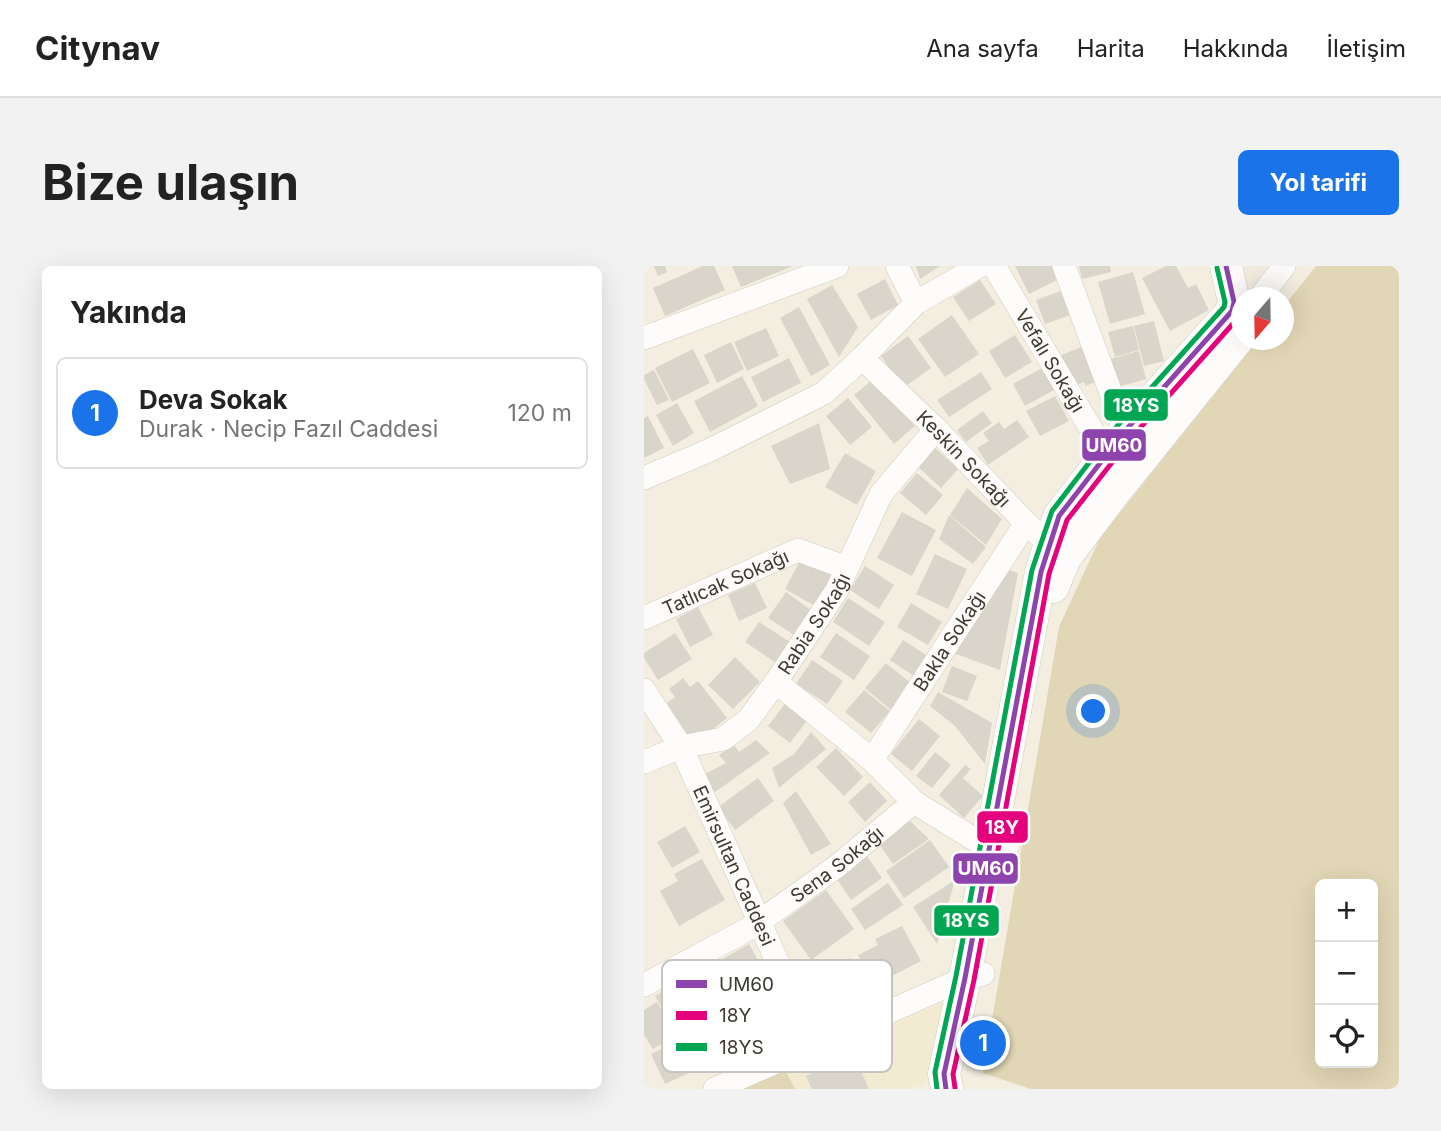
<!DOCTYPE html>
<html lang="tr">
<meta charset="utf-8">
<style>
:root{--surface:#fff;--page:#f2f2f2;--text:#222;--muted:#767676;--line:#e0e0e0;--accent:#1a73e8}
body{margin:0;font-family:Inter,sans-serif;background:var(--page);color:var(--text)}
.controls{position:absolute;right:21px;bottom:21px;display:grid;overflow:hidden;border-radius:10px;box-shadow:0 7px 28px #0002}
.controls button{width:63px;height:63px;display:grid;place-items:center;padding:0;border:0;border-bottom:2px solid var(--line);background:var(--surface);color:var(--text);font:35px sans-serif}
.compass{position:absolute;left:587px;top:21px;width:63px;height:63px;border-radius:50%;background:var(--surface);box-shadow:0 7px 28px #0002;rotate:200deg}
.you{position:absolute;left:450px;top:446px;width:24px;height:24px;margin:-18px;border:5px solid #fff;border-radius:50%;background:#1a73e8;box-shadow:0 0 0 10px #1a73e833}
.badge{display:grid;place-items:center;width:46px;height:46px;border-radius:50%;background:var(--accent);color:#fff;font-size:23px;font-weight:700}
.pin{position:absolute;translate:-50% -50%;border:4px solid #fff;box-shadow:0 2px 7px #0006}
.list{margin:0;padding:0;list-style:none}
h2{display:flex;justify-content:space-between;align-items:center;height:91px;margin:0;padding:0 28px;font-size:30px}
h2 small{font-size:23px;font-weight:400;color:var(--muted)}
.list li{display:grid;grid-template-columns:46px 1fr auto;gap:21px;align-items:center;box-sizing:border-box;height:112px;margin:0 14px 14px;padding:0 14px;border:2px solid var(--line);border-radius:10px}
.list b{display:block;font-size:26px;white-space:nowrap}
.list p{margin:0;font-size:23px;white-space:nowrap;color:var(--muted)}
.list em{font-size:23px;font-style:normal;color:var(--muted)}
.icon{flex:none;width:38px;height:38px;fill:none;stroke:currentColor;stroke-width:2;stroke-linecap:round;stroke-linejoin:round}
.map{position:relative;flex:none;width:755px;height:823px;overflow:hidden;border-radius:10px}
header{display:flex;align-items:center;gap:42px;box-sizing:border-box;height:98px;padding:0 35px;background:var(--surface);border-bottom:2px solid var(--line)}
header strong{font-size:33px}
nav{display:flex;gap:38px;margin-inline-start:auto;font-size:24px}
.intro{display:flex;align-items:center;justify-content:space-between;box-sizing:border-box;height:168px;padding:0 42px}
h1{margin:0;font-size:49px}
.button{padding:18px 32px;border-radius:10px;background:var(--accent);color:#fff;font-size:24px;font-weight:700}
main{display:flex;gap:42px;padding:0 42px}
aside{flex:1;background:var(--surface);border-radius:10px;box-shadow:0 7px 28px #0002}
.map>svg:first-child{display:block}
.built{fill:#f3ead2}
.green{fill:#e1d6b5;fill-rule:evenodd}
.building{fill:#d9d5ca}
.lines{fill:none;stroke-linecap:round;stroke-linejoin:round}
.street-casing{stroke:#d0ccc1;stroke-width:24}
.secondary-casing{stroke:#d0ccc1;stroke-width:33}
.street{stroke:#fdfcfa;stroke-width:23}
.secondary{stroke:#fdfcfa;stroke-width:32}
.bus-1-casing{stroke:#fff;stroke-width:10}
.bus-2-casing{stroke:#fff;stroke-width:10}
.bus-3-casing{stroke:#fff;stroke-width:10}
.bus-1{stroke:#8e44ad;stroke-width:5}
.bus-2{stroke:#e5007d;stroke-width:5}
.bus-3{stroke:#00a651;stroke-width:5}
.labels{text-anchor:middle;stroke-width:6;stroke-linejoin:round;paint-order:stroke}
.street-label{font-size:19px;fill:#3d3a30;stroke:#fff}
.key{fill:#fff;stroke:#c5c4c1;stroke-width:2}
.key-label{font-size:19px;fill:#3d3a30}
.line-badge{stroke:#fff;stroke-width:2.5}
.badge-label{font-size:19px;text-anchor:middle;font-weight:bold;fill:#fff}
</style>
<header>
<strong>Citynav</strong>
<nav><a>Ana sayfa</a><a>Harita</a><a>Hakkında</a><a>İletişim</a></nav>
</header>
<div class="intro"><h1>Bize ulaşın</h1><a class="button">Yol tarifi</a></div>
<main>
<aside>
<h2>Yakında<small></small></h2>
<ul class="list">
<li><span class="badge">1</span><div><b>Deva Sokak</b><p>Durak · Necip Fazıl Caddesi</p></div><em>120 m</em></li>
</ul>
</aside>
<div class="map">
<svg width="755" height="823" viewBox="0 0 755 823">
<rect width="100%" height="100%" fill="#f3eee0"/>
<path class="built" d="M299 737 287 813 267 823H151L139 800Z"/>
<path class="green" d="M672 0H755V823H387L339 807 415 361 456 272 613 74H640V40ZM676 618H729V797H676Z
M139 800 151 823H92Z"/>
<path class="building" d="M10 0H21L23 6 14 10Z
M59 0H70L81 24 21 50 9 22Z
M88 0H149L97 21Z
M272 0H296L276 13Z
M371 0H409L415 13 385 28Z
M435 0H466L467 6 438 13Z
M522 0H532L544 22 552 18 565 44 526 65 498 12Z
M489 6 501 48 466 58 454 16Z
M241 13 254 39 227 54 213 28Z
M336 14 352 38 325 55 309 31Z
M188 19 214 61 195 91 163 33Z
M417 25 426 49 401 58 392 34Z
M155 41 186 99 167 110 136 52Z
M308 49 335 88 301 111 274 73Z
M510 55 520 95 500 100 490 60Z
M489 60 495 84 471 91 464 66Z
M122 62 135 90 103 105 90 76Z
M371 69 388 96 361 112 345 85Z
M264 70 287 102 259 122 237 90Z
M87 76 100 103 73 117 60 89Z
M445 78 459 112 442 120 440 116 428 121 415 90Z
M49 83 66 117 28 136 11 102Z
M495 85 502 113 474 121 466 93Z
M145 92 157 117 119 136 107 111Z
M398 102 410 124 381 140 369 118Z
M10 104 25 134 13 139 0 113V109Z
M337 106 348 123 305 151 293 134Z
M98 110 114 140 66 166 50 135Z
M231 112 271 160 250 178 210 129Z
M411 130 425 155 396 170 382 145Z
M204 132 228 161 206 179 182 150Z
M33 137 50 167 29 180 12 149Z
M339 145 348 157 322 176 313 164Z
M4 150 20 182 0 192V152Z
M373 154 385 171 344 199 333 182 345 175 339 167 355 156 360 163Z
M175 157 186 203 146 218 127 180Z
M290 181 314 203 297 222 273 200Z
M201 187 232 205 213 239 181 221Z
M273 207 299 229 282 249 256 227Z
M323 222 358 253 342 279 306 249Z
M258 246 292 264 268 310 233 292Z
M305 249 342 281 329 298 295 273Z
M291 288 323 303 304 343 272 328Z
M158 291 190 309 173 341 141 323Z
M221 300 250 319 235 343 206 324Z
M356 301 374 307 356 404 309 387Z
M111 317 123 342 95 355 84 329Z
M142 326 167 344 150 369 124 352Z
M204 332 241 356 225 380 189 356Z
M267 337 298 356 284 379 253 361Z
M54 341 69 369 46 381 32 353Z
M115 356 149 378 135 399 101 376Z
M31 367 48 393 14 414 0 392V387Z
M192 367 226 390 210 414 176 391Z
M259 374 287 392 273 412 246 394Z
M91 391 116 416 89 443 64 419Z
M168 394 199 415 183 438 152 418Z
M242 397 268 418 247 444 221 422Z
M308 400 333 410 323 435 298 426Z
M39 412 46 421 54 415 83 452 58 472 44 469 23 437 31 431 25 423Z
M220 424 246 445 227 467 201 446Z
M294 426 348 457 341 498 311 460 286 440Z
M143 435 165 452 146 477 124 460Z
M275 453 296 470 268 505 247 488Z
M167 466 182 483 135 522 128 502 150 488Z
M112 474 126 487 71 526 59 509 82 497 75 489 90 479 95 486Z
M192 482 219 511 200 530 172 501Z
M291 486 307 499 288 522 272 510Z
M321 499 327 503 319 512 339 530 320 552 295 529Z
M114 512 130 535 91 564 74 541Z
M226 516 243 535 221 556 204 536Z
M152 525 187 578 167 589 139 537Z
M265 554 285 573 249 598 235 578Z
M41 560 56 586 28 602 13 576Z
M286 574 305 601 260 632 242 605Z
M223 590 238 612 207 634 192 612Z
M58 593 81 634 35 660 16 625 34 615 30 608Z
M311 614 293 678 269 641Z
M244 617 259 639 221 664 207 643Z
M182 624 210 663 167 694 139 655Z
M258 660 277 695 230 719 214 689 234 679 231 673Z
M105 678 119 703 82 724 68 699Z
M206 692 220 721 187 737 173 708Z
M36 715 56 751 32 765 11 730Z
M13 736 33 769 9 783 0 769V744Z
M44 770 58 801 21 818 7 788Z
M210 789 225 823H168L162 810 177 803 179 807 199 798 197 794Z"/>
<g class="lines">
<g class="street-casing">
<g id="street">
<path d="M253 0 272 37"/>
<path id="s1" d="M350 0 462 188"/>
<path d="M420 0 481 165"/>
<path d="M616 32 640 0"/>
<path d="M0 72 193 0"/>
<path d="M218 92 272 37 335 0"/>
<path id="s2" d="M0 212 64 185 180 127 218 92 292 163 382 257 416 288"/>
<path id="s3" d="M0 352 154 284 203 302"/>
<path d="M132 416 228 494 270 536 333 575 364 579"/>
<path id="s4" d="M0 424 37 481 171 780"/>
<path id="s5" d="M228 494 382 257"/>
<path id="s6" d="M0 496 37 481 79 473 104 454 132 416 193 324 237 228 292 163"/>
<path id="s7" d="M0 719 108 661 192 601 270 536"/>
<path d="M71 823 321 712 339 708"/>
</g>
</g>
<g class="secondary-casing">
<path id="secondary" d="M409 321 421 292 469 228 598 68
M303 822 300 808 321 712 397 306 415 250 481 165 588 45 590 36 582 0"/>
</g>
<use href="#street" class="street"/>
<use href="#secondary" class="secondary"/>
<g class="bus-1-casing">
<path id="bus-1" d="M302 823 300 808 321 712 397 306 415 250 481 165 588 45 590 36 582 0"/>
</g>
<g class="bus-2-casing">
<path id="bus-2" d="M311 822 309 808 330 714 405 308 423 254 488 171 595 51 598 43"/>
</g>
<g class="bus-3-casing">
<path id="bus-3" d="M293 823 291 806 312 710 388 304 408 245 474 159 580 41 581 36 573 2"/>
</g>
<use href="#bus-1" class="bus-1"/>
<use href="#bus-2" class="bus-2"/>
<use href="#bus-3" class="bus-3"/>
</g>
<g class="labels">
<g class="street-label">
<text dy="7" stroke="none"><textPath href="#s1" startOffset="110">Vefalı Sokağı</textPath></text>
<text dy="7" stroke="none"><textPath href="#s2" startOffset="394">Keskin Sokağı</textPath></text>
<text dy="7" stroke="none"><textPath href="#s3" startOffset="89">Tatlıcak Sokağı</textPath></text>
<text dy="7" stroke="none"><textPath href="#s6" startOffset="231">Rabia Sokağı</textPath></text>
<text dy="7" stroke="none"><textPath href="#s5" startOffset="142">Bakla Sokağı</textPath></text>
<text dy="7" stroke="none"><textPath href="#s4" startOffset="198">Emirsultan Caddesi</textPath></text>
<text dy="7" stroke="none"><textPath href="#s7" startOffset="228">Sena Sokağı</textPath></text>
</g>
</g>
<rect x="18" y="694" width="230" height="112" rx="10" class="key"/>
<rect x="32" y="714" width="31" height="8" fill="#8e44ad"/>
<rect x="32" y="745" width="31" height="9" fill="#e5007d"/>
<rect x="32" y="777" width="31" height="8" fill="#00a651"/>
<g class="key-label">
<text x="75" y="725">UM60</text>
<text x="75" y="756">18Y</text>
<text x="75" y="788">18YS</text>
</g>
<g class="line-badge">
<rect x="459" y="122" width="66" height="34" rx="7" fill="#00a651"/>
<rect x="437" y="162" width="66" height="34" rx="7" fill="#8e44ad"/>
<rect x="332" y="544" width="53" height="34" rx="7" fill="#e5007d"/>
<rect x="308" y="586" width="67" height="33" rx="7" fill="#8e44ad"/>
<rect x="289" y="638" width="67" height="33" rx="7" fill="#00a651"/>
</g>
<g class="badge-label">
<text x="492" y="146">18YS</text>
<text x="470" y="186">UM60</text>
<text x="358" y="568">18Y</text>
<text x="342" y="609">UM60</text>
<text x="322" y="661">18YS</text>
</g>
</svg>
<div class="controls">
<button>+</button>
<button>−</button>
<button><svg class="icon" aria-label="locate" viewBox="0 0 24 24"><circle cx="12" cy="12" r="6"/><path d="M12 2v4M12 18v4M2 12h4M18 12h4"/></svg></button>
</div>
<svg class="compass" viewBox="-18 -18 36 36"><path d="M0-13l5 13h-10z" fill="#e53935"/><path d="M0 13l5-13h-10z" fill="#767676"/></svg>
<div class="you"></div>
<div class="pin badge" style="left:339px;top:777px">1</div>
</div>
</main>
